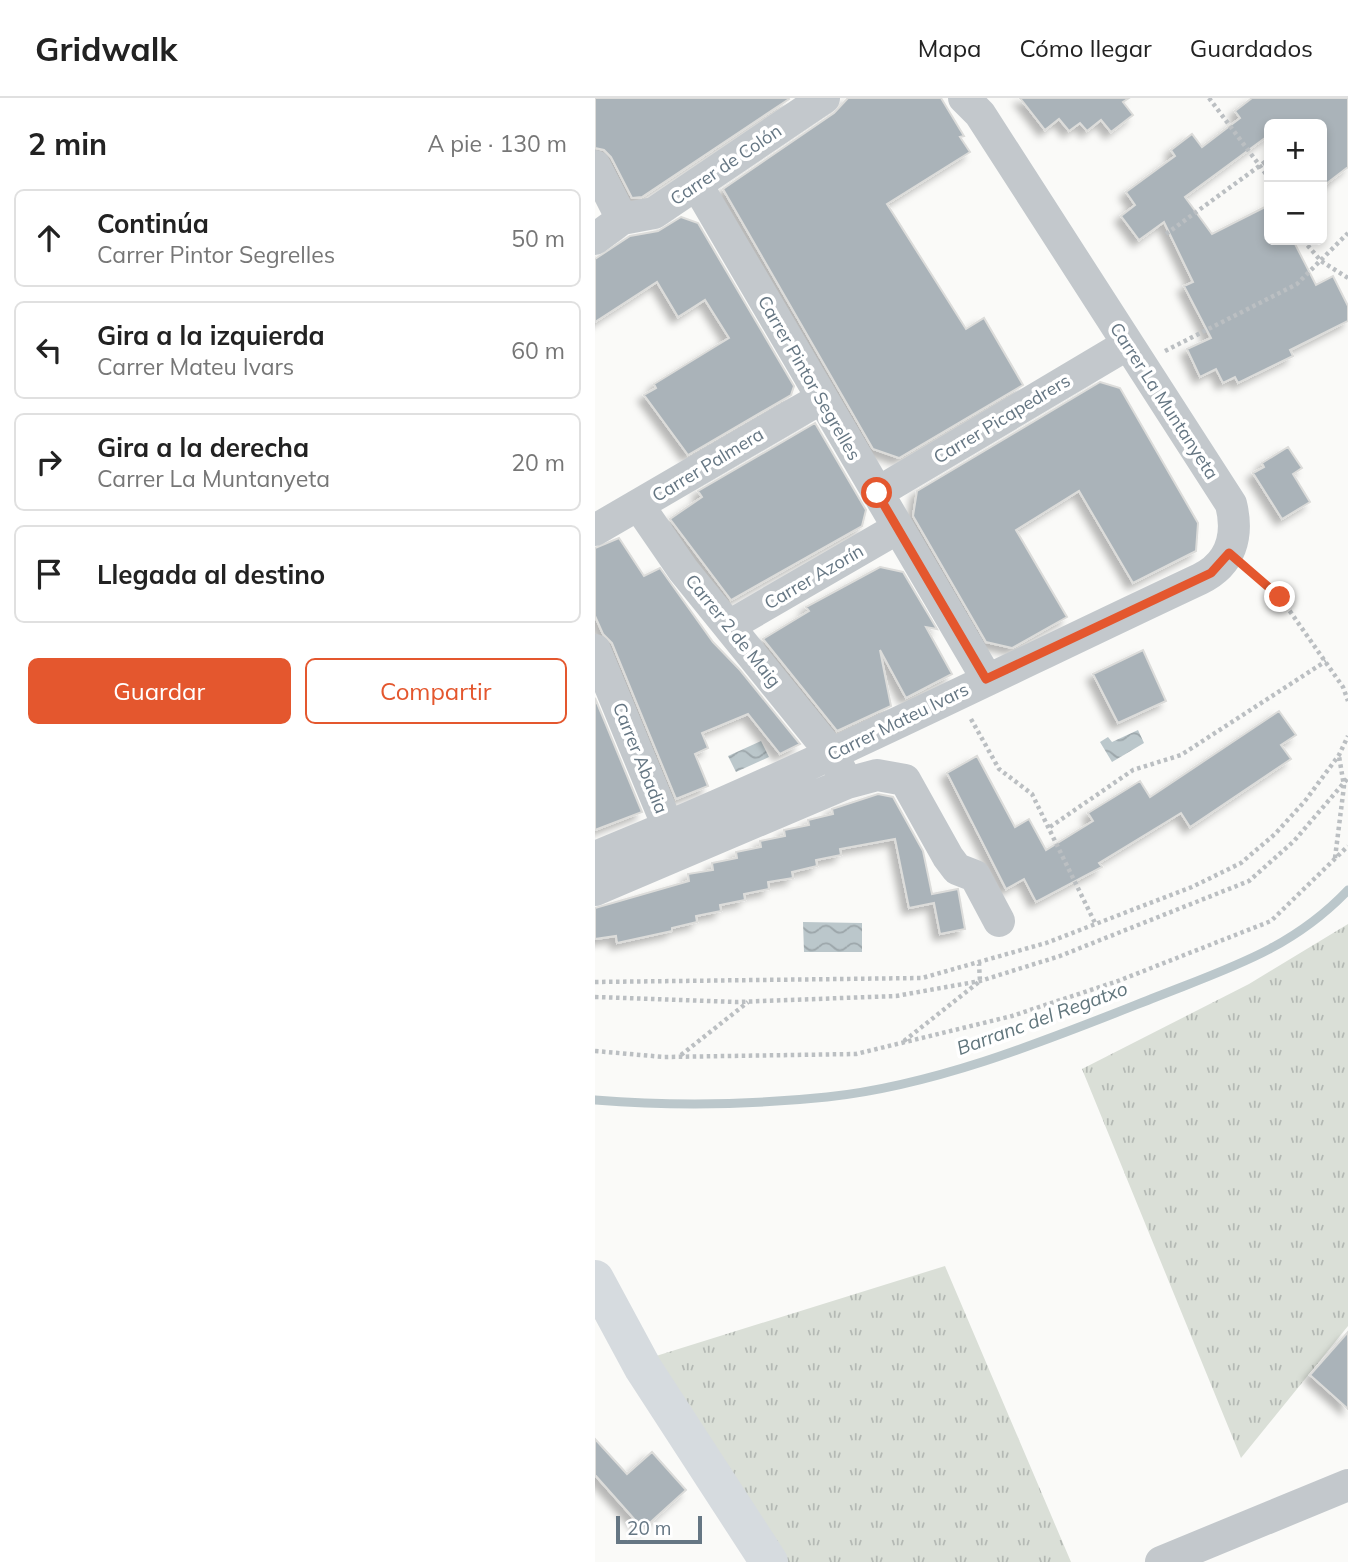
<!DOCTYPE html>
<html lang="es">
<meta charset="utf-8">
<style>
:root{--surface:#fff;--page:#f2f2f2;--text:#222;--muted:#767676;--line:#e0e0e0;--accent:#e4572e}
body{margin:0;font-family:Mulish,sans-serif;background:var(--page);color:var(--text)}
.controls{position:absolute;right:21px;top:21px;display:grid;overflow:hidden;border-radius:10px;box-shadow:0 4px 10px #0003}
.controls button{width:63px;height:63px;display:grid;place-items:center;padding:0;border:0;border-bottom:2px solid var(--line);background:var(--surface);color:var(--text);font:35px sans-serif}
.scale{position:absolute;left:21px;bottom:18px;width:86px;box-sizing:border-box;padding-left:7px;border:4px solid #657683;border-top:0;font-size:19px;line-height:24px;white-space:nowrap;color:#657683;-webkit-text-stroke:5px #fff;paint-order:stroke}
.stop{position:absolute;width:21px;height:21px;margin:-16px;border:5px solid #e4572e;border-radius:50%;background:#fff}
.stop.end{background:#e4572e;border-color:#fff;box-shadow:0 2px 7px #0008}
.list{margin:0;padding:0;list-style:none}
h2{display:flex;justify-content:space-between;align-items:center;height:91px;margin:0;padding:0 28px;font-size:30px}
h2 small{font-size:23px;font-weight:400;color:var(--muted)}
.list li{display:grid;grid-template-columns:46px 1fr auto;gap:21px;align-items:center;box-sizing:border-box;height:98px;margin:0 14px 14px;padding:0 14px;border:2px solid var(--line);border-radius:10px}
.list b{display:block;font-size:26px;white-space:nowrap}
.list p{margin:0;font-size:23px;white-space:nowrap;color:var(--muted)}
.list em{font-size:23px;font-style:normal;color:var(--muted)}
.actions{display:flex;gap:14px;padding:21px 28px}
.actions a{flex:1;padding:16px 0;border:2px solid var(--accent);border-radius:10px;text-align:center;font-size:24px;color:var(--accent)}
.actions .main{background:var(--accent);color:#fff}
.icon{flex:none;width:38px;height:38px;fill:none;stroke:currentColor;stroke-width:2;stroke-linecap:round;stroke-linejoin:round}
.map{position:relative;flex:none;width:753px;height:1464px;overflow:hidden}
header{display:flex;align-items:center;gap:42px;box-sizing:border-box;height:98px;padding:0 35px;background:var(--surface);border-bottom:2px solid var(--line)}
header strong{font-size:33px}
nav{display:flex;gap:38px;margin-inline-start:auto;font-size:24px}
main{display:flex}
aside{flex:1;background:var(--surface)}
.map>svg:first-child{display:block}
.grass{fill:url(#grass-tufts)}
.water{fill:url(#water-waves)}
.lines{fill:none;stroke-linecap:round;stroke-linejoin:round}
.stream{stroke:#bbc7cb;stroke-width:9}
.building{fill:#aab3b9;stroke:#dcdcda;stroke-width:2;filter:url(#shadow)}
.path{stroke:#bbbfc2;stroke-width:4.5;stroke-dasharray:3.5 3.5;stroke-linecap:butt}
.minor{stroke:#c3c8cc;stroke-width:32}
.major{stroke:#d6dbdf;stroke-width:38}
.route{stroke:#e4572e;stroke-width:9}
.labels{text-anchor:middle;stroke-width:7;stroke-linejoin:round;paint-order:stroke}
.street-label{font-size:18px;fill:#657683;stroke:#fff}
.water-label{font-size:19px;font-style:italic;fill:#60757c;stroke:#fff}
</style>
<header>
<strong>Gridwalk</strong>
<nav><a>Mapa</a><a>Cómo llegar</a><a>Guardados</a></nav>
</header>
<main>
<aside>
<h2>2 min<small>A pie · 130 m</small></h2>
<ul class="list">
<li><svg class="icon" aria-label="ahead" viewBox="0 0 24 24"><path d="M12 20V5M6 11l6-6 6 6"/></svg><div><b>Continúa</b><p>Carrer Pintor Segrelles</p></div><em>50 m</em></li>
<li><svg class="icon" aria-label="left" viewBox="0 0 24 24"><path d="M17 20v-9H6M10 6l-5 5 5 5"/></svg><div><b>Gira a la izquierda</b><p>Carrer Mateu Ivars</p></div><em>60 m</em></li>
<li><svg class="icon" aria-label="right" viewBox="0 0 24 24"><path d="M7 20v-9h11M14 6l5 5-5 5"/></svg><div><b>Gira a la derecha</b><p>Carrer La Muntanyeta</p></div><em>20 m</em></li>
<li><svg class="icon" aria-label="arrive" viewBox="0 0 24 24"><path d="M6 21V4h12l-3 4 3 4H6"/></svg><div><b>Llegada al destino</b></div></li>
</ul>
<div class="actions"><a class="main">Guardar</a><a>Compartir</a></div>
</aside>
<div class="map">
<svg width="753" height="1464" viewBox="0 0 753 1464">
<defs>
<pattern id="grass-tufts" width="24" height="20" patternUnits="userSpaceOnUse" patternTransform="scale(1.75)"><rect width="24" height="20" fill="#dadfd7"/><path d="M3 7l-1-3M5 7V3M7 7l1-3M15 17l-1-3M17 17v-4M19 17l1-3" fill="none" stroke="#b4b9b4"/></pattern>
<pattern id="water-waves" width="16" height="10" patternUnits="userSpaceOnUse" patternTransform="scale(1.75)"><rect width="16" height="10" fill="#bbc7cb"/><path d="M0 5q4-4 8 0t8 0" fill="none" stroke="#9ca6aa"/></pattern>
<filter id="shadow"><feDropShadow dx="-6" dy="6" stdDeviation="3.5" flood-color="#0004"/></filter>
</defs>
<rect width="100%" height="100%" fill="#fafaf8"/>
<path class="grass" d="M753 826V1228L646 1360 487 971 654 886Z
M350 1168 476 1464H193L61 1258Z"/>
<path class="water" d="M543 632 549 645 517 664 505 644 513 639 517 644Z
M166 643 174 659 141 674 133 658Z
M208 824 267 825V854H209Z"/>
<g class="lines">
<path class="stream" d="M0 1002C77 1008 155 1007 232 999 344 987 457 940 561 899 634 870 697 851 753 792"/>
</g>
<path class="building" d="M0 0H193L194 1 47 99 37 100 16 59 9 52 0 50Z
M253 0H346L369 38 365 39 375 54 292 106 371 231 389 220 428 287 304 360 278 351 128 91 239 15Z
M425 0H534L528 4 538 17 516 34 506 22 492 33 485 25 474 33 464 21 450 32Z
M657 0H753V69L727 89V26H674V37L590 99 617 136 674 107V142H698L721 187 738 178 753 208V223L695 252 698 258 643 285 640 279 628 285 621 271 605 279 592 251 616 240 589 188 598 184 569 124 544 142 526 118 540 107 531 94 580 58 576 52 597 36 607 49 645 20 640 13Z
M86 119 103 125 199 288 196 297 93 357 49 297 61 290 59 286 134 240 110 202 83 219 62 184 0 224V161L35 138 63 133Z
M505 284 525 290 603 425 601 453 538 485 484 393 421 432 472 519 417 550 391 544 318 418 322 393Z
M220 325 271 412 267 428 136 502 75 421 107 399 103 393Z
M693 349 707 370 698 376 715 404 687 421 658 375 669 369 667 365Z
M24 440 49 478 65 470 118 544 145 572 205 646 185 656 153 616 107 635 113 650 100 656 113 688 81 701 17 545 8 536 0 518V450Z
M285 469 308 474 342 531 331 529 357 576 311 600 285 552 296 608 242 633 168 541 214 513 211 509Z
M548 552 571 603 523 625 498 576Z
M0 600 47 714 0 732Z
M684 613 701 637 686 647 696 661 595 729 586 715 504 765 507 769 441 804 429 781 411 791 352 675 382 658 420 729 434 721 451 752 498 723 493 715 545 683 555 699Z
M283 696 298 699 328 753 337 796 363 791 370 831 345 836 339 805 314 810 300 741 245 751 246 757 221 762 222 768 197 774 198 780 173 784 174 791 149 796 150 802 125 807 126 813 101 818 102 824 77 830V833L22 845 21 838 0 841V810L94 783 93 776 118 772 117 765 142 760 141 754 166 749 165 743 190 738 189 732 214 727 213 722 238 716 237 711Z
M753 1234V1311L715 1277Z
M0 1341 32 1376 57 1354 91 1392 48 1431 0 1377Z"/>
<g class="lines">
<path class="path" d="M614 0 674 80
M571 136 674 61
M708 142 726 163 753 180
M570 253 702 186 753 135
M655 474 685 499 748 589 753 603
M376 621 404 671 437 696 501 827
M455 729 538 672 586 657 731 563
M740 760 749 688 744 658
M0 884 327 880 451 845 597 789 646 765 680 736 710 703 744 657 753 638
M0 899 141 904 301 898 385 883 465 858 654 783 699 743 753 680
M309 943 385 883 384 866
M0 953 69 959 261 956 417 918 523 883 676 823 753 748
M86 957 153 904"/>
<path class="minor" d="M0 68 27 121
M102 87 392 581
M0 141 27 121 59 115 229 0
M282 395 533 246
M44 408 88 472 237 656 246 673
M0 432 225 301
M134 528 303 430
M0 552 73 729
M0 759C206 676 404 575 605 481 636 466 644 438 636 406L385 16 369 0
M0 792 252 685 282 677 310 682 353 759 362 771 380 778 404 823
M566 1464 753 1387"/>
<path class="major" d="M0 1181 48 1270 174 1464"/>
</g>
<g class="lines">
<path class="route" d="M282 395 391 581 616 475 634 455 685 499"/>
</g>
<g class="labels">
<g class="street-label">
<text transform="translate(131 67) rotate(-34)" y="6">Carrer de Colón</text>
<text transform="translate(214 280) rotate(60)" y="6">Carrer Pintor Segrelles</text>
<text transform="translate(569 303) rotate(57)" y="6">Carrer La Muntanyeta</text>
<text transform="translate(407 321) rotate(-31)" y="6">Carrer Picapedrers</text>
<text transform="translate(113 367) rotate(-31)" y="6">Carrer Palmera</text>
<text transform="translate(219 479) rotate(-30)" y="6">Carrer Azorín</text>
<text transform="translate(138 533) rotate(51)" y="6">Carrer 2 de Maig</text>
<text transform="translate(303 624) rotate(-26)" y="6">Carrer Mateu Ivars</text>
<text transform="translate(45 660) rotate(68)" y="6">Carrer Abadia</text>
</g>
<g class="water-label">
<text transform="translate(447 920) rotate(-20)" y="7">Barranc del Regatxo</text>
</g>
</g>
</svg>
<div class="controls">
<button>+</button>
<button>−</button>
</div>
<div class="scale">20 m</div>
<div class="stop" style="left:282px;top:395px"></div>
<div class="stop end" style="left:685px;top:499px"></div>
</div>
</main>
